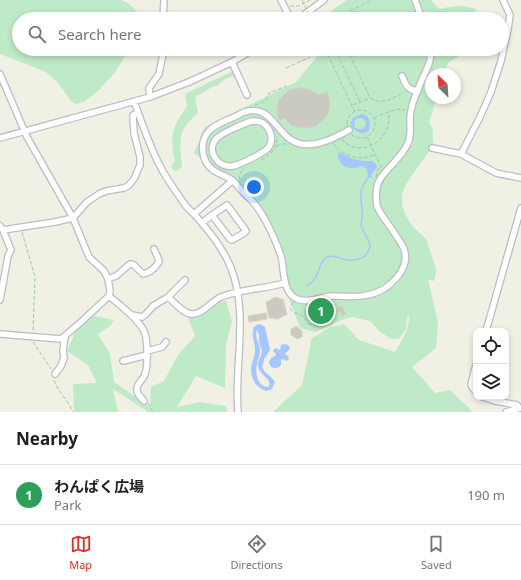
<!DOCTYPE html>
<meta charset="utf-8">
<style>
:root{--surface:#fff;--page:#f2f2f2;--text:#202124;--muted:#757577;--line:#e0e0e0;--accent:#d93025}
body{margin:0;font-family:"Noto Sans","Noto Sans JP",sans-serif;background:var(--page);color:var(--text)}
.controls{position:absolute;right:12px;bottom:12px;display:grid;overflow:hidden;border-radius:8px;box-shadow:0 2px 6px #0003}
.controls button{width:36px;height:36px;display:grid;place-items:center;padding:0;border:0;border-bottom:1px solid var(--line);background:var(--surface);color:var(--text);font:20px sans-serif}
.compass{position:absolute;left:425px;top:68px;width:36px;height:36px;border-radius:50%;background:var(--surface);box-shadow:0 2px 6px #0003;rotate:335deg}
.you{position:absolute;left:254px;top:187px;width:14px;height:14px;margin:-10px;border:3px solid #fff;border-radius:50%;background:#1a73e8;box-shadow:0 0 0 6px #1a73e833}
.badge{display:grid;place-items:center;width:26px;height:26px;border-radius:50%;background:var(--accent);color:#fff;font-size:13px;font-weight:700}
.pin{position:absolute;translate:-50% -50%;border:2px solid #fff;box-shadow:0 1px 4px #0006}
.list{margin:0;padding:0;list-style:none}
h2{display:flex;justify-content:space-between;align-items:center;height:52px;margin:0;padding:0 16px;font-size:17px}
h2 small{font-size:13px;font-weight:400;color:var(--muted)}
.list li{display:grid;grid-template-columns:26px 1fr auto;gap:12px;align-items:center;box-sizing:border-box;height:60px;padding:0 16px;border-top:1px solid var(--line)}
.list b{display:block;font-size:15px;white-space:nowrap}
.list p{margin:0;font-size:13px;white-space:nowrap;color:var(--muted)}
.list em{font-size:13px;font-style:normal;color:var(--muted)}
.icon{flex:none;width:22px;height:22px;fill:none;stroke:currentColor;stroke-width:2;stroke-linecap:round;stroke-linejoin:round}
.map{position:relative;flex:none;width:521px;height:412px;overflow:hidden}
.search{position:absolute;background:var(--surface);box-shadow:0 2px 6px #0003;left:12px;right:12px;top:12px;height:44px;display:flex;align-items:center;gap:10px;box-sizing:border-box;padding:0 14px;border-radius:22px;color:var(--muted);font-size:15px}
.sheet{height:112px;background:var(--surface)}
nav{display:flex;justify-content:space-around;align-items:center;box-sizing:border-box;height:56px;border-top:1px solid var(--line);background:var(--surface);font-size:11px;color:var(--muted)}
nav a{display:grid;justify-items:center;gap:2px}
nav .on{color:var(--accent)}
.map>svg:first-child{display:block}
.green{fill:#beeac7}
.water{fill:#a5c6ff;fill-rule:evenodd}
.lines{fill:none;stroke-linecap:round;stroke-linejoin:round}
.stream{stroke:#a5c6ff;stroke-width:1.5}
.building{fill:#cbcac1;stroke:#d5d3c2}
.minor-casing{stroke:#bcbdc4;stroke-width:8}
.path{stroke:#96cbb0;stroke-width:1;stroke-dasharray:4 2;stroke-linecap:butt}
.minor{stroke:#fff;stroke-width:5.5}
.path-bridge{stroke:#96cbb0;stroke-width:1;stroke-dasharray:4 2;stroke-linecap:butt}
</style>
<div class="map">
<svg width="521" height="412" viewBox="0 0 521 412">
<rect width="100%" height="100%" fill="#f0f0e4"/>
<path class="green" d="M0 0H120C131 3 136 10 142 19H19V49H129L116 71 98 91 85 101 76 104 71 101 58 83 46 72 0 54Z
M347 0H431L439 9C455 6 460 4 476 9L472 19H319Z
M323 49H462L459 56 448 63 444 74H431V98H437L429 122 433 130V141L434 144 406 184 402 194V205L405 214 412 226 426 239 435 265 436 272 434 281 428 279 438 323 436 348 412 367 435 393 450 390 473 412H273L302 385 312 338 329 328 344 324 359 340 395 352C401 341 412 327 408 313L406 329 400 338 395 339H391L379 331 370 321 352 317 342 320 315 332 300 328 290 301 273 228 240 189 194 153 205 127 296 82Z
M233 71 234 76 225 79 218 85 212 87 195 97 198 113C195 116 190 120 187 124 177 136 181 152 182 167L177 171 173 170 171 166 175 160C171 148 171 133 177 122 180 116 184 111 187 106L185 94Z
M226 301 232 321 226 344 225 388 196 376 177 407 200 402 226 406 227 412H148L113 389 118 412H74L73 384 97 383 88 365 67 351 76 331 89 315 114 320 110 326 98 334 110 354 114 382 150 407 151 387 164 381 178 355 195 336 186 313Z"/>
<path class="water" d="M361 114C370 115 371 123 369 131 361 136 353 131 350 123L353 118ZM358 118H362C367 121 367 126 362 129H357L354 126 355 120Z
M339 152 350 158 362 161H373L376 164 377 167 371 175 372 177 370 178 368 176C368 172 367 167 362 166 361 166 357 167 356 168 347 169 341 166 338 158Z
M258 324 262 325 265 327 270 350 264 359 263 365 262 366 264 371 271 377 275 382 272 389 266 391C254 386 249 376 252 363 253 359 255 356 255 351 256 343 250 336 254 327ZM257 330C260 336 259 337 259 342 260 346 262 349 262 352 261 356 258 360 258 365 259 376 272 378 269 386L267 387C257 385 255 373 257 364 257 360 260 356 260 351 260 344 254 337 257 330Z
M285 344 288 345 290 348 288 351 285 353 286 355 288 356 289 358 288 360 286 361 283 359 281 360V365L279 367C274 369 270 368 269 362L271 358 275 356 276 354 273 351 274 349 277 348 279 350H280L281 345Z"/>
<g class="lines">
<path class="stream" d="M307 286C322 277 316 266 325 259 326 258 329 256 331 256 334 256 339 258 342 259 350 261 363 261 367 253 369 251 370 248 370 245 369 239 364 233 362 228 360 224 362 221 362 216 363 197 355 195 369 176"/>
</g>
<path class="building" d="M296 88H303L311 90 319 95 327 92 329 97 330 104 329 111 326 117 316 126 308 128H300L291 125 284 118 279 121 277 114V107L279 100 284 94 290 90Z
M277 297 280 299H283L287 315 283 316 278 319 273 318H269L266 302 269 301 273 298Z
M342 306 346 314 342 316 338 308Z
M266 313 267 319 249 322 248 316Z
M297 326 299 329 302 331V337L297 339 296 338 291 335V329Z"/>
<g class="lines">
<g class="minor-casing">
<path id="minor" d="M281 0 289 16 292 19
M415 0 422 19
M163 19 164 0
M298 19 324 0
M232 62 247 95
M0 74 27 137 73 218 89 257 104 271 108 279 110 291 109 296 81 322 61 339 0 334
M402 76C406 85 407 90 418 91
M150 97 149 88 159 74 164 49
M134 101C142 123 149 145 160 166 166 178 175 190 183 202 186 207 191 211 195 215 209 231 223 248 231 268 249 314 234 364 238 412
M252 121C257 121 261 121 264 124 271 129 274 141 268 148 264 153 239 165 233 166 218 169 205 150 217 138 222 133 245 123 252 121Z
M349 130C334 138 318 147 301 144 275 138 274 103 244 112 241 113 238 116 234 117 226 121 215 124 209 131 199 142 201 161 213 170 219 174 226 176 232 180 236 183 239 188 242 191 247 196 253 201 257 207 266 219 276 241 281 256 285 270 281 295 300 300 312 303 323 295 335 296 353 297 373 298 388 286 399 277 409 264 404 249 401 242 391 228 386 221 383 217 379 211 377 206 376 200 376 193 377 187 380 172 402 159 408 143 413 131 408 122 411 111 413 98 420 85 425 73 427 69 429 64 430 60 431 57 430 52 430 49
M0 138 150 97 189 82 232 62 254 49
M432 148 461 154 496 173 521 178
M461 154 480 117 491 92 501 61 508 29 510 15 503 0
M227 205 244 228 246 231 244 233 232 240 230 239 212 215Z
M194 214 232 181
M202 223 212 215
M0 226 3 230 11 250 8 256 0 300
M3 230 55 222 73 218 87 202 99 194 106 191 124 188 128 186 134 179 140 165V157L134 133 133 115 138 113
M108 279 116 276 130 264 134 265 143 274C149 273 155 268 159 262L158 258 154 249
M109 296C121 306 137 318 144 331 148 339 148 367 145 374 144 379 138 382 137 388 136 393 140 397 144 401
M168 297 185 280
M132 315 142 317 146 314 153 306 168 297C174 302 185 315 192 314 204 314 211 301 221 297 239 289 265 289 285 283
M486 331 521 208
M147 351 162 347 166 342
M123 361 147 355
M476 365 471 384 472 387 476 392
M55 374 61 366 64 358 63 350 65 336
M483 397 495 401 517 405 519 408
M506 412 521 408"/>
</g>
<path class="path" d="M290 6H299L310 0
M334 19 372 0
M325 49 355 112
M335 49 360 102
M347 49 370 98C384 106 392 98 404 92
M286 68 310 57
M255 105 266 101 269 93 287 86
M353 105 370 98
M347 124a14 14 0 1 1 28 0a14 14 0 1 1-28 0Z
M374 118C384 114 395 107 405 110
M367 137 381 167
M342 139C359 161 395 139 388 112
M333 143C343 157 359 161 375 155
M276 146 287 143
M261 160C271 155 278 148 277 136
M376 177 378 169 382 167
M240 180 239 175 244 168
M22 232 35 277 33 331
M293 302C286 314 298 312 303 317 308 322 308 326 316 325L336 314
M33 342 51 369
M54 380C58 392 68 400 73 412
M148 403 153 412"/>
<use href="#minor" class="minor"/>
<path class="path-bridge" d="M302 0 311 19"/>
</g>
</svg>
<div class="controls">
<button><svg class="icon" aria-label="locate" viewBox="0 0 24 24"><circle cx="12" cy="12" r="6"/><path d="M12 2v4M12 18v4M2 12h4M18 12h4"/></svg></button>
<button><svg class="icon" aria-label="layers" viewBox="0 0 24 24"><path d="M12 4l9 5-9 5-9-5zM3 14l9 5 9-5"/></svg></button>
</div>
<svg class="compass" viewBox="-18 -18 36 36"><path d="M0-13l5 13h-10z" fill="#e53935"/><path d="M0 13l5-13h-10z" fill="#757577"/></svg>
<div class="you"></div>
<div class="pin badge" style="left:321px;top:311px;background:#2e9e5b">1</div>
<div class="search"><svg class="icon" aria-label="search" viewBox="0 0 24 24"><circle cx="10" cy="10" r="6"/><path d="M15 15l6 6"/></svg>Search here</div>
</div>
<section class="sheet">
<h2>Nearby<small></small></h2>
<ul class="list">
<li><span class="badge" style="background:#2e9e5b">1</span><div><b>わんぱく広場</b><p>Park</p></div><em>190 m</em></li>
</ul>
</section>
<nav>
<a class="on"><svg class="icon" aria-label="map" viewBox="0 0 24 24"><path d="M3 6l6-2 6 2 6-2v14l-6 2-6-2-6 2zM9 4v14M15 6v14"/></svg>Map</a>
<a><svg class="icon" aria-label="directions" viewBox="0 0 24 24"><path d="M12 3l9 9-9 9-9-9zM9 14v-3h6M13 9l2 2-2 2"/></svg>Directions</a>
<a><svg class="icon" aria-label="saved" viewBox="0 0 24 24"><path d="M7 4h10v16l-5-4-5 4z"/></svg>Saved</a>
</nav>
